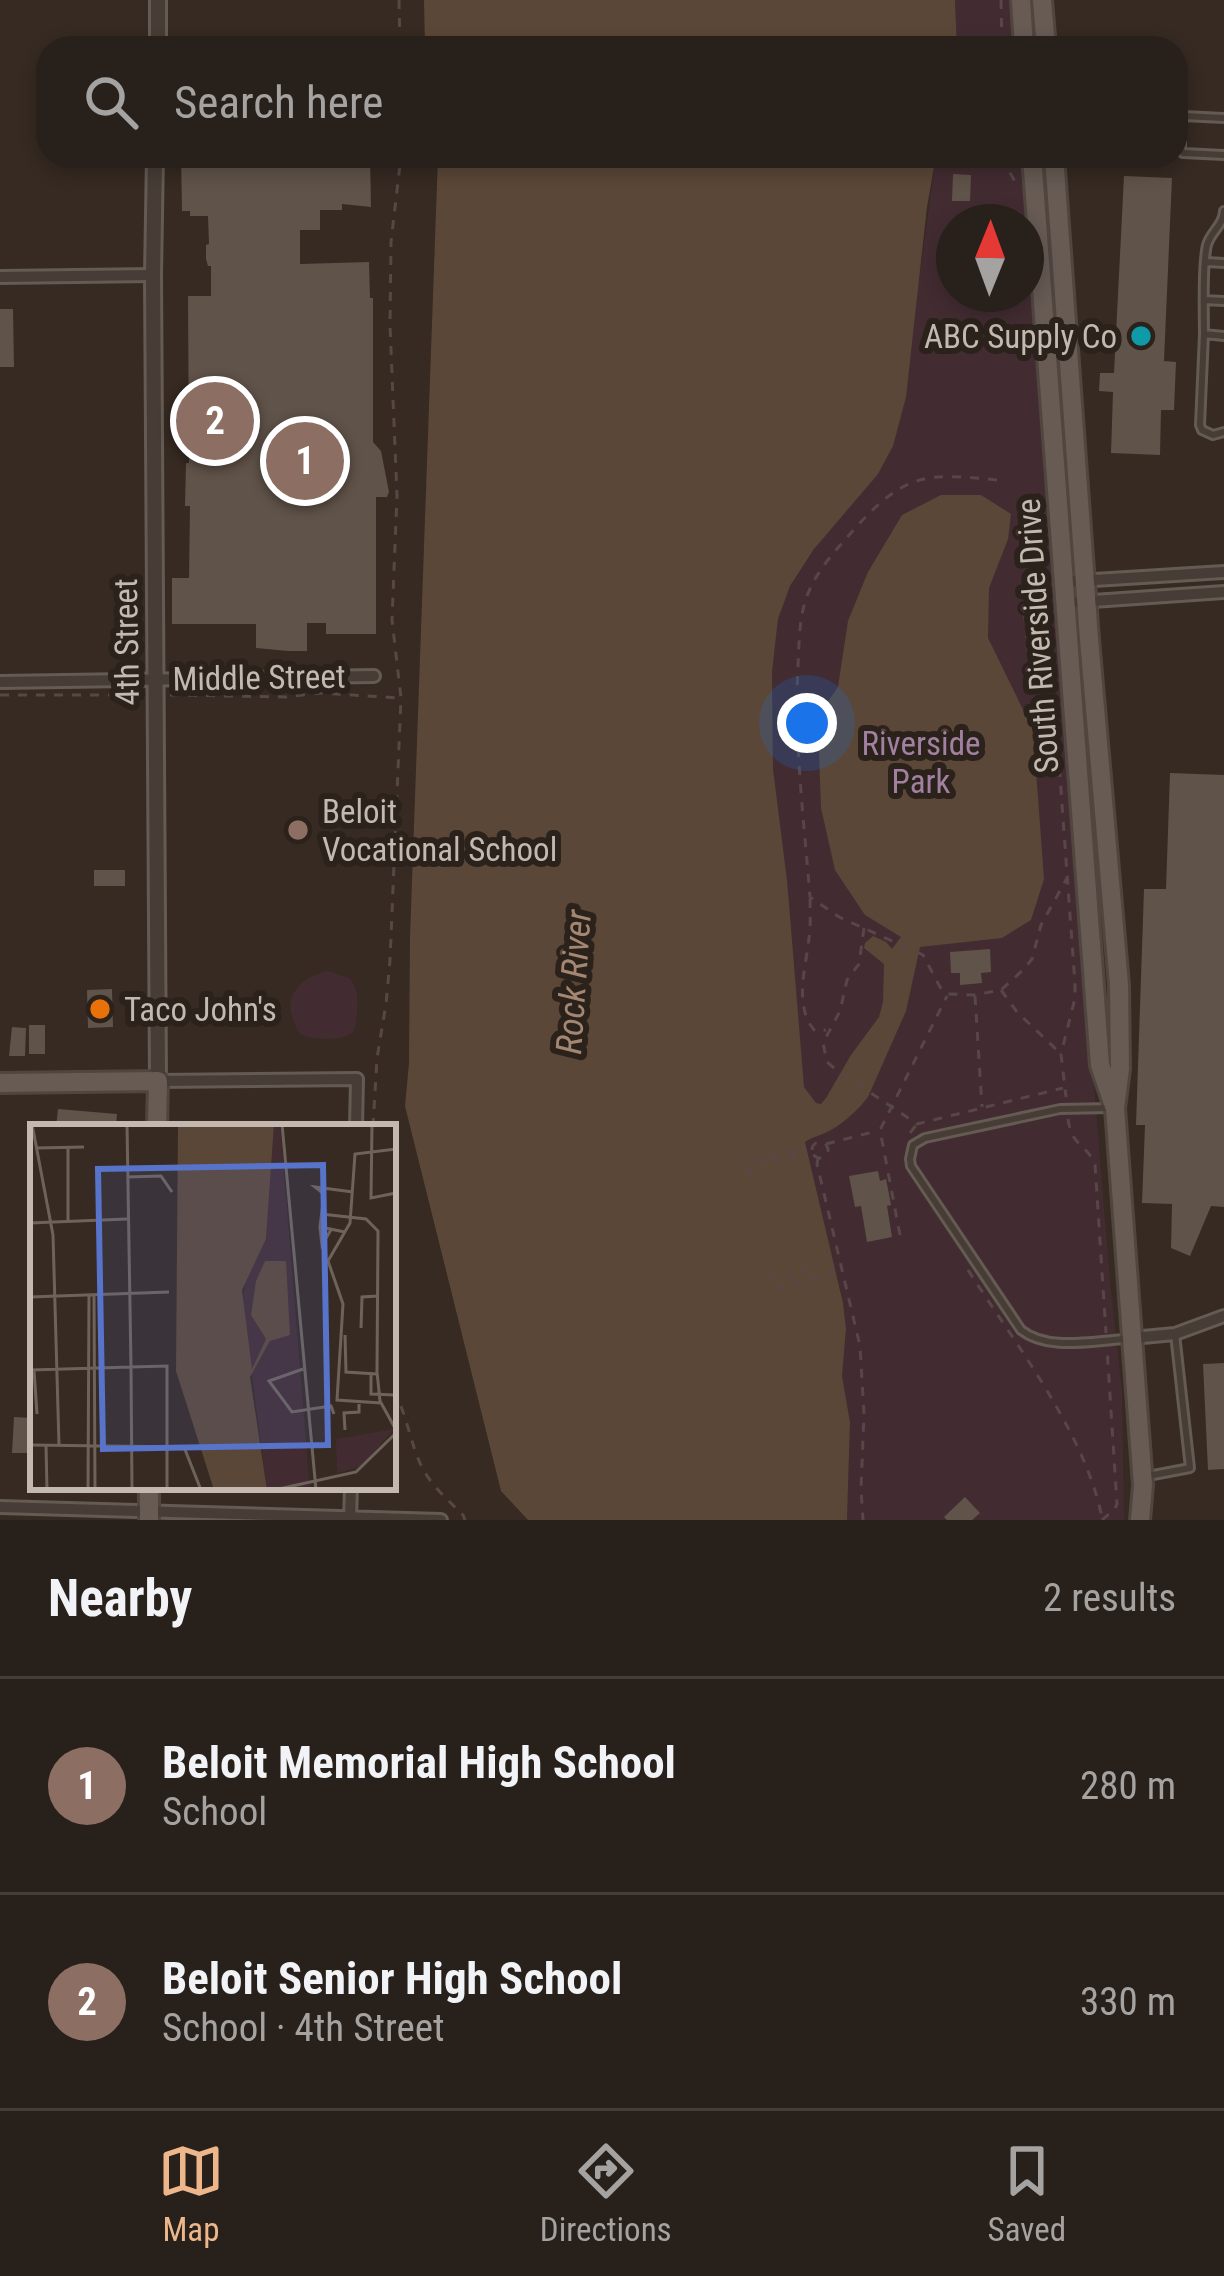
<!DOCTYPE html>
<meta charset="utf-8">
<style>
:root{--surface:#28201a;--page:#302823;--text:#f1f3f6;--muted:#a5a3a2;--line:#443e39;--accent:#eeb78b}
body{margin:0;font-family:"Roboto Condensed",sans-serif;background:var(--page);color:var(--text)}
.compass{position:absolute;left:936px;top:204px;width:108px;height:108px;border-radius:50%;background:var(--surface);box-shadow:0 6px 18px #0003;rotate:1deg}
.you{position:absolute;left:807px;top:723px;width:42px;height:42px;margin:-30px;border:9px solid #fff;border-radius:50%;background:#1a73e8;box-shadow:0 0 0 18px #1a73e833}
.badge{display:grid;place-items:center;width:78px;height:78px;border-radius:50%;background:var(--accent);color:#fff;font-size:39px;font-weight:700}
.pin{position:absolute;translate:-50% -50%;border:6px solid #fff;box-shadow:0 3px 12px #0006}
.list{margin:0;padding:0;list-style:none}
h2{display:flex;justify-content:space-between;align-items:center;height:156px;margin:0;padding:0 48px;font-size:51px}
h2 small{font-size:39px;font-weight:400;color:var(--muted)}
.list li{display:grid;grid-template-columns:78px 1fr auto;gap:36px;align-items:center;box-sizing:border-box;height:216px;padding:0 48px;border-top:3px solid var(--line)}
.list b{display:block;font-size:45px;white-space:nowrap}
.list p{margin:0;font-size:39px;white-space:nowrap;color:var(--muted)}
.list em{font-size:39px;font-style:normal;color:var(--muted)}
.icon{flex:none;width:66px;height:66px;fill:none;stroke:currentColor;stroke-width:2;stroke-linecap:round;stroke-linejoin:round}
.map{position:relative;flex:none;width:1224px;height:1520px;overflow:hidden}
.search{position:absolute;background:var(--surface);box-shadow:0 6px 18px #0003;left:36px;right:36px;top:36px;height:132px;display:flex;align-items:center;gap:30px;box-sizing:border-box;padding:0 42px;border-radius:36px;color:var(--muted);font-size:45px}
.sheet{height:588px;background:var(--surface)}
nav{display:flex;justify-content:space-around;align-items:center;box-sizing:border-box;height:168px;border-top:3px solid var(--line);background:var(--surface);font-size:33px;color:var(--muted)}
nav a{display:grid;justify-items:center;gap:6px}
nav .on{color:var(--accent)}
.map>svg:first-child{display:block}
.green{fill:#422c32;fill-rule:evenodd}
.water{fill:#5b4737}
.building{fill:#605349}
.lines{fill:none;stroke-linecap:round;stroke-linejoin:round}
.service-casing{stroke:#645b53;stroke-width:12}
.minor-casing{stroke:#645b53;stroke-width:16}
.tertiary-casing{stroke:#645b53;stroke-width:20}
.primary-casing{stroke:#50463f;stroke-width:24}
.path{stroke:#584747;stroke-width:3;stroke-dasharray:9 9;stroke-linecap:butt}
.service{stroke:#473d36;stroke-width:6}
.minor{stroke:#473d36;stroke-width:10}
.tertiary{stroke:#473d36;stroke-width:14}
.primary{stroke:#675b54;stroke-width:18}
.culture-dot{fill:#0f9aa8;stroke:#2b221b;stroke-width:4.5}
.education-dot{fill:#8d6e63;stroke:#2b221b;stroke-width:4.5}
.food-dot{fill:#e8710a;stroke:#2b221b;stroke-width:4.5}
.labels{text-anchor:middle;stroke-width:12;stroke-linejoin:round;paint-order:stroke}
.poi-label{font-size:33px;fill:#c3b9b0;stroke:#2b221b;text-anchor:start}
.street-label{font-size:33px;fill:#c3b9b0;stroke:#2b221b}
.park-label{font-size:33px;fill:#a280a0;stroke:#2b221b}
.water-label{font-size:36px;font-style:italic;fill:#a48773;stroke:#2b221b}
.inset-road{fill:none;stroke:#6e635b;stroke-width:3}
.view{fill:#5773ca;fill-opacity:0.15;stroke:#5773ca;stroke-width:6}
.inset-edge{fill:none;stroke:#c3b9b0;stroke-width:6}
</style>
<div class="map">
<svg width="1224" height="1520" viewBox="0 0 1224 1520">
<rect width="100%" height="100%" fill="#362a22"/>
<path class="green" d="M955 0H1012L1015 48H957Z
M936 156H1023L1060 673 1111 1292 1122 1392 1124 1520H847L850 1422 842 1376 846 1330 843 1303 805 1142 787 880 773 769 772 672 778 619 790 586 814 549 919 280ZM954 222H1026V294H954Z
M327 971 350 978C358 990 358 999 357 1013 356 1018 356 1028 353 1032 347 1041 308 1041 300 1033 298 1031 293 1020 292 1016 284 992 306 976 327 971Z"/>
<path class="water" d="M424 0H955L957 48H425Z
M438 156H936L927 207 906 397 893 446 878 474 814 549 790 586 778 619 772 672 773 769 787 880 804 1087 816 1103 821 1104 826 1098 851 1055 879 1017 883 1002 884 964 864 948 865 943 873 936 886 942 892 949 901 937 865 915 835 870 821 808 819 753 824 707 838 687 848 621 868 572 902 515 941 495H981L1011 514 1008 539 989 588 988 638 1033 730 1044 879 1031 920 1002 938 920 947 906 1011 868 1097C858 1110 841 1126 825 1133 819 1136 812 1137 805 1142L843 1303 846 1329 842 1376 850 1422 847 1520H528L501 1491 405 1106 409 1063 410 937Z"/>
<path class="building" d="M181 156H370L371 207 342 204V210H320V230H300V264L369 262 370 298H373V442L381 451 389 492 387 497H376V634H326V623H307V651H288L256 648V624H172V578H189L190 506H185L186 463H189L188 296H211V266H208L206 259V245L209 244 208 216H190V211H182Z
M953 174 971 175 970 201H952Z
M1124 176 1172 178 1164 361 1176 362 1174 410H1161L1160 455 1111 453 1113 392 1099 391 1100 373H1114Z
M0 309H13L14 367H0Z
M1170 773 1224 775V1207L1211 1206 1190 1256 1171 1248 1172 1204 1142 1203 1145 1125H1136L1144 889H1166Z
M94 870H125V886H94Z
M990 949 991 972 981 973 982 983 960 985V973H951L950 952Z
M112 989 113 1027 88 1028 87 990Z
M29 1025H45V1054H29Z
M12 1027 26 1028 25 1056H9Z
M58 1109 117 1114 116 1127H56Z
M878 1171 880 1181 886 1179 891 1205 887 1206 892 1237 867 1242 861 1206 855 1207 849 1176Z
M1224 1363V1469L1208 1470 1203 1364Z
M14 1417 33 1418V1453H12Z
M965 1497 980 1513 972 1520H947L944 1517Z"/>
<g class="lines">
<g class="service-casing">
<path id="service" d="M161 45 331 43 344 44 348 48
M1224 118 1183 116 1181 119V149L1183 153 1224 155
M1224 211C1223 226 1211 231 1207 245 1202 266 1204 311 1204 334L1224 336
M1207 262 1224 263
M1204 300 1224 301
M1204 334 1200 425 1202 430 1213 435 1224 432
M1111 1108 1060 1109 925 1138 913 1145 910 1159 911 1166 1021 1330C1049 1352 1094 1340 1128 1339
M1148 1476 1190 1468 1175 1334"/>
</g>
<g class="minor-casing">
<path id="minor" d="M0 277 153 275
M1062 582 1224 572
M1064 603 1224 592
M0 682 374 676
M158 1081 357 1079 356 1127
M1132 1338 1175 1334 1224 1316
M0 1507 441 1520
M350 1520 351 1487"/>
</g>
<g class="tertiary-casing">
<path id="tertiary" d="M158 48V0
M155 156 153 275 158 1081"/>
</g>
<g class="primary-casing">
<path id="primary" d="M1021 0 1024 48
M1042 0 1046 48
M1032 156 1100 1065 1114 1106
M1054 156 1089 639 1119 985 1120 1069 1115 1108 1143 1485 1140 1520
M0 1083 158 1081 157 1127
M149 1487V1520"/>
</g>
<path class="path" d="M399 0 400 48
M1001 0 1002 48
M1004 156 1005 164 1017 185
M997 480C927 473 907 472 857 526 837 549 814 572 805 602 799 622 799 645 798 666 794 743 804 821 810 897L839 917 923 955 940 987 948 994 974 995 1001 990 1023 970 1032 959 1041 925 1067 878
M1043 525 1041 557 1025 590V617L1029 659 1057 735 1075 984V998L1061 1054 1066 1097
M0 695H142
M170 695 286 697 321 693 400 698
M810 899C810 912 811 925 809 938 806 967 793 1006 815 1031L826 1030
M864 928 859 964 847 980 840 1011 823 1043 827 1062 834 1068 917 1124 1063 1088
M1001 990 1017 1012 1060 1053
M975 996 982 1107
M1068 1119C1072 1148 1087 1143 1095 1165L1106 1333
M373 1127 377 1058 386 1004 390 960 401 698 392 620 397 496 390 325 391 242 401 156
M910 1133 917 1124
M812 1150a8 8 0 1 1 16 0a8 8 0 1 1-16 0Z
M826 1144 877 1131
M792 1151 795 1166
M777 1155 781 1169
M763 1158 766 1172
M818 1158 817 1164 860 1346 864 1414 861 1489 863 1520
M751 1178 748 1162 805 1148
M900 1235 880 1130 947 996
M803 1267 807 1280
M789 1270 792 1284
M968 1270C1014 1342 1086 1434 1102 1518
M772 1271 776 1288 835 1273
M393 1390C408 1415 410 1446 424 1471 434 1488 449 1501 463 1515L465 1520
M1102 1520 1115 1509 1117 1504 1107 1348"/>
<use href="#service" class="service"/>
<use href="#minor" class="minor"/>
<use href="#tertiary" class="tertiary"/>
<use href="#primary" class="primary"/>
</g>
<circle class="culture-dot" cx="1141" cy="336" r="12"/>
<circle class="education-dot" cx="298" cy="830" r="12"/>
<circle class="food-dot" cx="100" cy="1009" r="12"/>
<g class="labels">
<g class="poi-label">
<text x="1117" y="348" text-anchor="end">ABC Supply Co</text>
<text x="322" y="823">Beloit<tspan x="322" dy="38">Vocational School</tspan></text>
<text x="124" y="1021">Taco John's</text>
</g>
<g class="street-label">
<text transform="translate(1037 636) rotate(-94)" y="12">South Riverside Drive</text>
<text transform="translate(126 642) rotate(-91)" y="12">4th Street</text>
<text transform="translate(259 677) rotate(-1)" y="12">Middle Street</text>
</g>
<g class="park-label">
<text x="921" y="755">Riverside<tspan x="921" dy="38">Park</tspan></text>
</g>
<g class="water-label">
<text transform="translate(573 982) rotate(-86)" y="13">Rock River</text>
</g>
</g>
<g transform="translate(30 1124)">
<rect width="366" height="366" fill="#362a22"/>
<path d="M244 0H250L280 366H237L213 184 215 150 236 116ZM364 305 332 342 307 349 306 315Z" fill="#422c32"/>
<path d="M148 0H244L236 115 212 166 222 245 236 215 221 191 226 157 235 137H256L260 211 240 217 220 253 237 366H184L146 247Z" fill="#5b4737"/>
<path class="inset-road" d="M2 0 23 111 29 321M97 0 101 243 137 242V366M252 0 286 366M342 0 341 74 366 69M7 24 54 23M97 53 131 52 142 68M291 90 336 95 348 107 347 248 350 277 366 306M38 97V23M0 99 97 95M290 103 292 121 302 104M315 108 290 103 294 70 285 63 323 68M64 171 65 366M0 173 139 168M331 204 332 173 348 172M315 211 316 248 347 250M273 245 239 257 262 288 301 282 304 290M0 246 101 243 102 366M4 246 7 290M341 251V270L366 271M351 279 307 276 313 180 298 137 320 99 325 30 366 25M315 306 314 289 329 288V280M0 321 154 323 171 366M16 321 17 366M58 366 59 171M244 366 326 348 366 309"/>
<path class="view" d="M293 41 298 321 73 325 68 45Z"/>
<rect width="366" height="366" class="inset-edge"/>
</g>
</svg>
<svg class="compass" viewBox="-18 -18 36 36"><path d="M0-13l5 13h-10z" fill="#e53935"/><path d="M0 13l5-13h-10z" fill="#a5a3a2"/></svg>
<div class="you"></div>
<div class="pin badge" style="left:305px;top:461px;background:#8d6e63">1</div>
<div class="pin badge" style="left:215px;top:421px;background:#8d6e63">2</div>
<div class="search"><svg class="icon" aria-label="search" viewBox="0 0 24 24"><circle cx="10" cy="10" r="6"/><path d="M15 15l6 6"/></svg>Search here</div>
</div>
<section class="sheet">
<h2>Nearby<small>2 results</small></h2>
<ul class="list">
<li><span class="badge" style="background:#8d6e63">1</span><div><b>Beloit Memorial High School</b><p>School</p></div><em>280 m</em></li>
<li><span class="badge" style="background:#8d6e63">2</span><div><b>Beloit Senior High School</b><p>School · 4th Street</p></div><em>330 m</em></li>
</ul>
</section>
<nav>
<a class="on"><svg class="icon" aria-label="map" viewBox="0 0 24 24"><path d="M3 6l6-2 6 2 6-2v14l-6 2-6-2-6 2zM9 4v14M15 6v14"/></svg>Map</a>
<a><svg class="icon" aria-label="directions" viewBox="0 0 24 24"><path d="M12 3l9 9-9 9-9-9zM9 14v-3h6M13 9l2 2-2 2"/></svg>Directions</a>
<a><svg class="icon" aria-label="saved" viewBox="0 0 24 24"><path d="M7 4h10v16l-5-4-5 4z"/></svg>Saved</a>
</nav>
